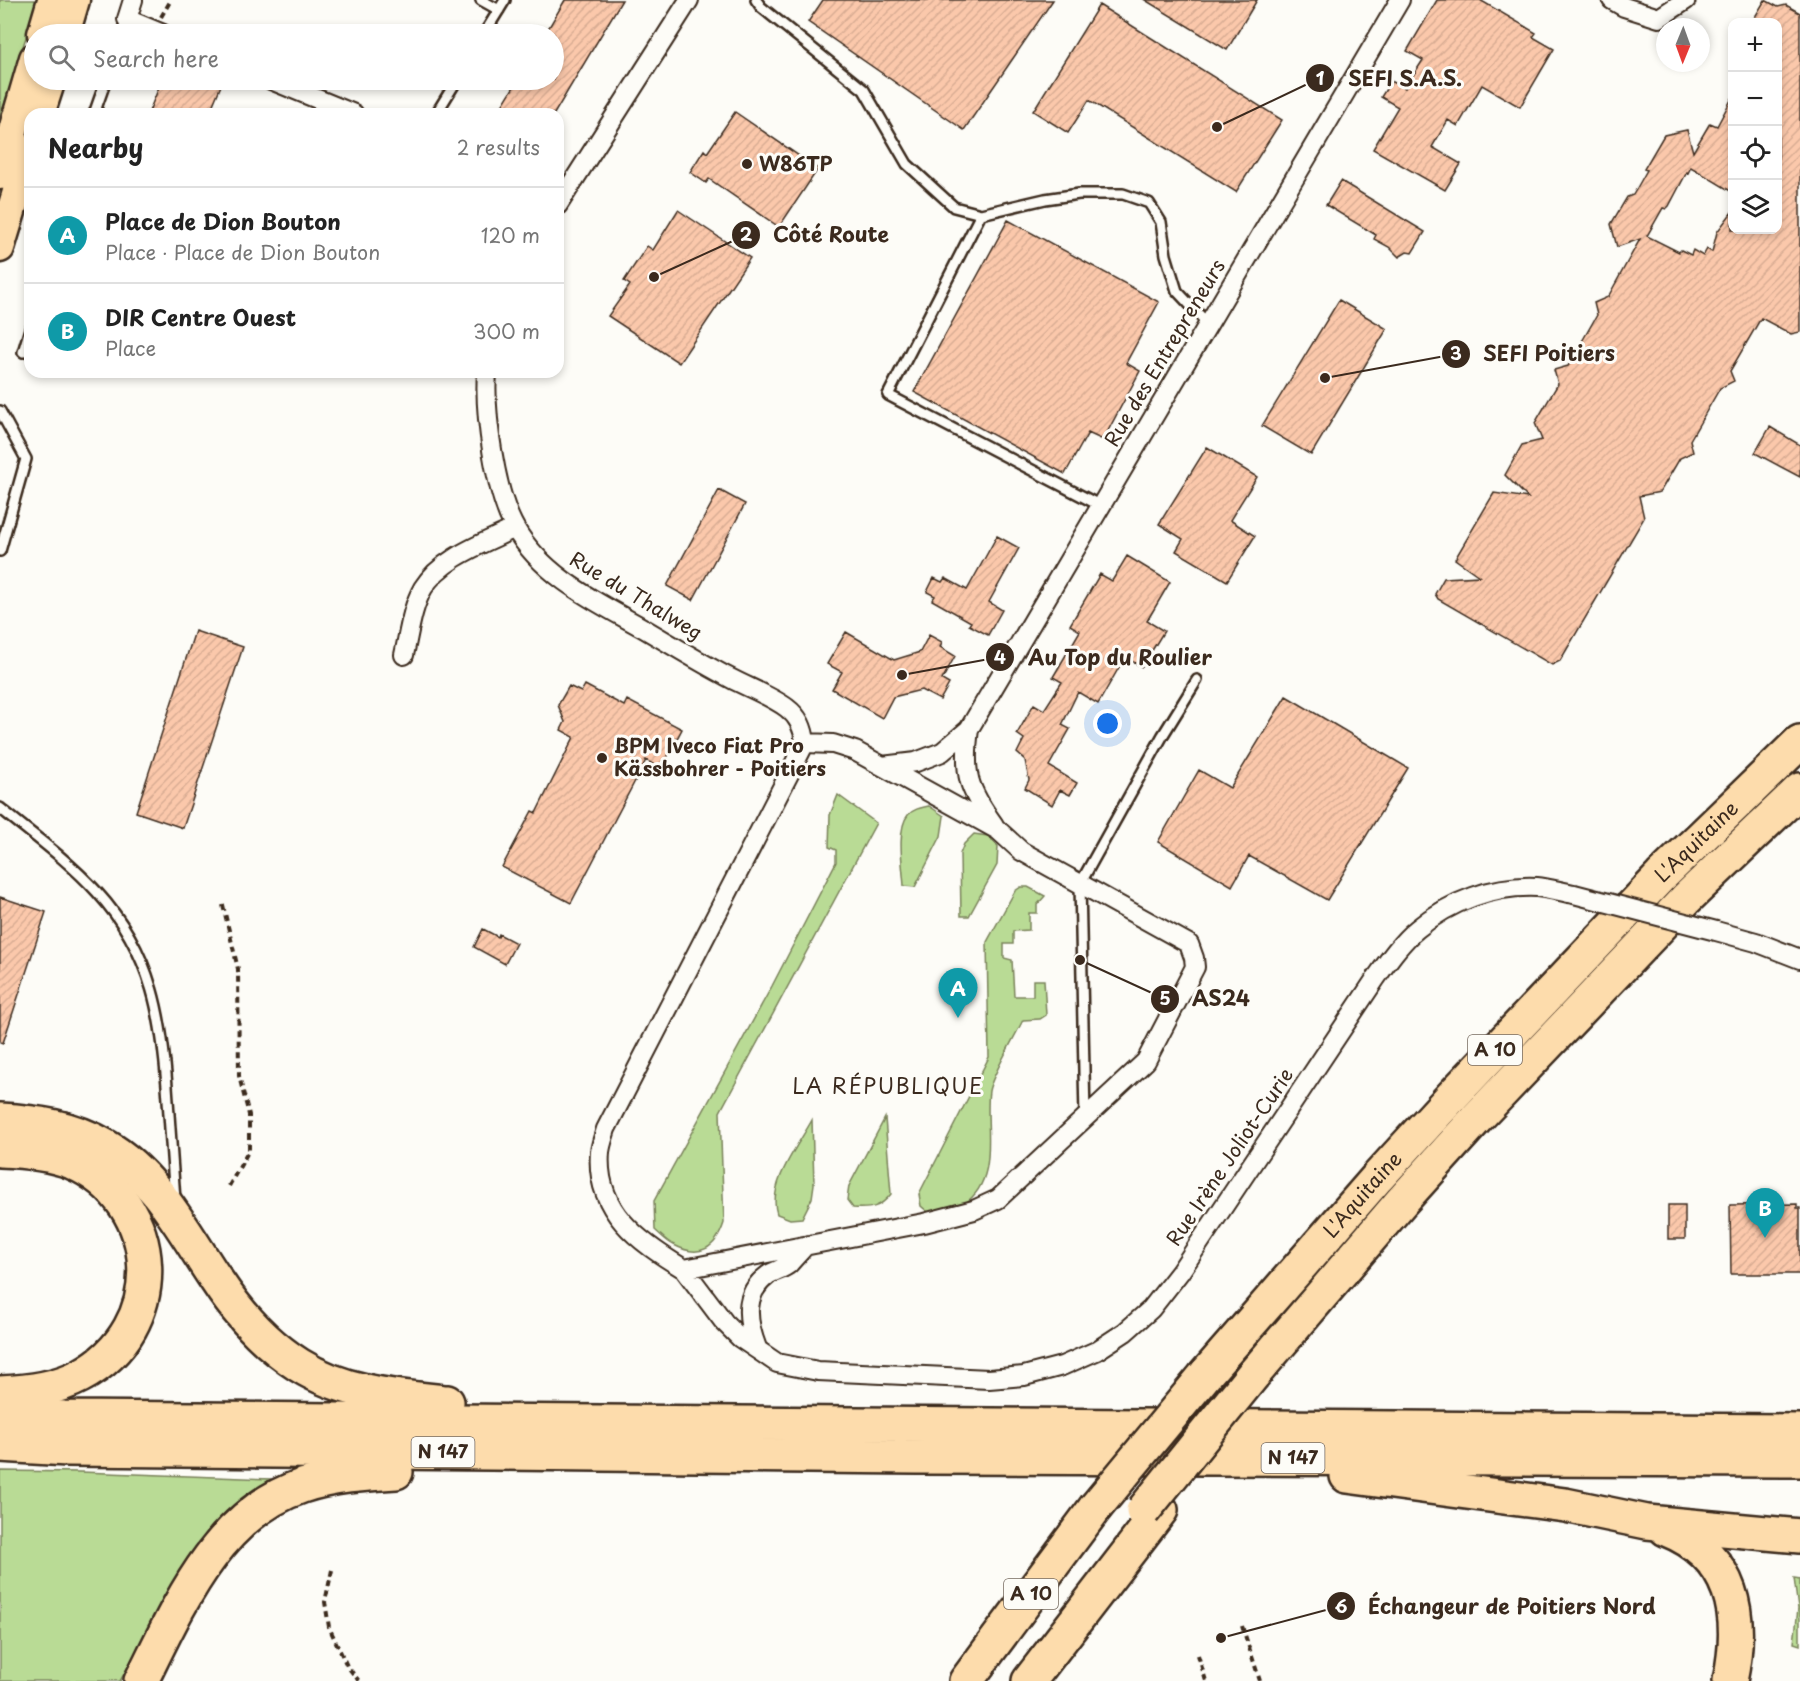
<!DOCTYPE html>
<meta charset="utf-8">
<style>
:root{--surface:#fff;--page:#f6f6f6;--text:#222;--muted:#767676;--line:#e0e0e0;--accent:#3b2a1e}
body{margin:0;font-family:"Playpen Sans",sans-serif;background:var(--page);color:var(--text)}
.controls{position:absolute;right:18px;top:18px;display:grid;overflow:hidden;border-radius:12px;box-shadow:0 3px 9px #0003}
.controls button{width:54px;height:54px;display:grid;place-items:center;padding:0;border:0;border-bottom:2px solid var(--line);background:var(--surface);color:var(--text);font:30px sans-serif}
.compass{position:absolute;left:1656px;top:18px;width:54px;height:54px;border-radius:50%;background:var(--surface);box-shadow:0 3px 9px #0003;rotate:181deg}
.you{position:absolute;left:1108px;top:724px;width:21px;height:21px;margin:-15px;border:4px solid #fff;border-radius:50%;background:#1a73e8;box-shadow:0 0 0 9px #1a73e833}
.badge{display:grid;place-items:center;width:39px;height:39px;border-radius:50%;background:var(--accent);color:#fff;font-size:20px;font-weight:700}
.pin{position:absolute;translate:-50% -50px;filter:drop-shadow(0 2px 3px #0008)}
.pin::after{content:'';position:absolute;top:32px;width:21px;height:18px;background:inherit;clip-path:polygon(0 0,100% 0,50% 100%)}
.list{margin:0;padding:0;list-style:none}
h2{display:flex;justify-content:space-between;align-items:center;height:78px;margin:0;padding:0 24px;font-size:26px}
h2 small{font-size:20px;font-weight:400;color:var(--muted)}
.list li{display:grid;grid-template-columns:39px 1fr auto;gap:18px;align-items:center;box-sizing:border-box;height:96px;padding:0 24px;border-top:2px solid var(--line)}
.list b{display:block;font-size:22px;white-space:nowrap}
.list p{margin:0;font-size:20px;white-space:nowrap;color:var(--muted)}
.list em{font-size:20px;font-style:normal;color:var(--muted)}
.icon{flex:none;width:33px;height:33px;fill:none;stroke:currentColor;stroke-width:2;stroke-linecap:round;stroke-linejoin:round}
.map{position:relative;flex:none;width:1800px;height:1681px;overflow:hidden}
.search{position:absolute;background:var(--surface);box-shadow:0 3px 9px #0003;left:24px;top:24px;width:540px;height:66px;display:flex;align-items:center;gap:15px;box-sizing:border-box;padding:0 21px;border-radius:33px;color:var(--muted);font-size:22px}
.panel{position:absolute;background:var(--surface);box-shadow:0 3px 9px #0003;left:24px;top:108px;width:540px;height:270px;border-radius:18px}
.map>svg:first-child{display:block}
.grass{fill:#b9db95;stroke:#7a825a;stroke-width:1.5}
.forest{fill:url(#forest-firs);stroke:#7a825a;stroke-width:1.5}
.building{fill:url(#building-hatch);stroke:#3b2a1e;stroke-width:1.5}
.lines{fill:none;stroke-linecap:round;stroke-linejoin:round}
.lane-casing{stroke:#3b2a1e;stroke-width:14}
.street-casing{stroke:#3b2a1e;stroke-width:22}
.primary-casing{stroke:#3b2a1e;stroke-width:33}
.highway-casing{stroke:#3b2a1e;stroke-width:38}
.path{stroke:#3b2a1e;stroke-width:4;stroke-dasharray:6 4.5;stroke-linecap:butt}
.lane{stroke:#fdfcf7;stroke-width:9}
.street{stroke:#fdfcf7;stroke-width:18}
.primary{stroke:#fddcac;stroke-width:28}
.highway{stroke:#fddcac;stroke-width:33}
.street-bridge-casing{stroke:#3b2a1e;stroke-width:22;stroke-linecap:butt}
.highway-bridge-casing{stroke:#3b2a1e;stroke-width:38;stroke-linecap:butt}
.street-bridge{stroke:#fdfcf7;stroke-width:18}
.highway-bridge{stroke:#fddcac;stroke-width:33}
.poi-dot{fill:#3b2a1e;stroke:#fdfcf7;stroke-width:2}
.labels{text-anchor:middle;stroke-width:6;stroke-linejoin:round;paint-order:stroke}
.shield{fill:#fdfcf7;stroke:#75695f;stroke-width:1.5}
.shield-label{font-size:18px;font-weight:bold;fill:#3b2a1e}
.poi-label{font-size:20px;font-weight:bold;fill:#3b2a1e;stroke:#fdfcf7;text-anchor:start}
.street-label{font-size:20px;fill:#3b2a1e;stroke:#fdfcf7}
.neighbourhood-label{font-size:21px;letter-spacing:1.5px;fill:#3b2a1e;stroke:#fdfcf7}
.leader{fill:none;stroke:#3b2a1e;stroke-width:2}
.callout-dot{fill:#3b2a1e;stroke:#fdfcf7;stroke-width:2}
.mark-label{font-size:18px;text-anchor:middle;font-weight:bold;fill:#fff}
.callout-label{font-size:21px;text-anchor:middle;font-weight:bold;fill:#3b2a1e;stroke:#fdfcf7;stroke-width:6;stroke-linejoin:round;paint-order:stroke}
</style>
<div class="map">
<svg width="1800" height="1681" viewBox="0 0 1800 1681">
<defs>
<pattern id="forest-firs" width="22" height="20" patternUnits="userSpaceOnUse" patternTransform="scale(1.5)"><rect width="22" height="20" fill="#b9db95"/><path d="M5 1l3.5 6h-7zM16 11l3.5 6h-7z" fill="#a0bc80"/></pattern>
<pattern id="building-hatch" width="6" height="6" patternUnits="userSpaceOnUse" patternTransform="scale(1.5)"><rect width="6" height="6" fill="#fbc8ab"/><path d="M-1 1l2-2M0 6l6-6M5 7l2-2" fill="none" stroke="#d8ac93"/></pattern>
</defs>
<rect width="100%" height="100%" fill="#fdfcf7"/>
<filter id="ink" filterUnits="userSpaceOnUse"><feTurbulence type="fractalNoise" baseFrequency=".0167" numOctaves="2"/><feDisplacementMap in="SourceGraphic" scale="12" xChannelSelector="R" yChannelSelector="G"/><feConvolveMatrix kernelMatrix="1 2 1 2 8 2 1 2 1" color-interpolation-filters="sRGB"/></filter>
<g filter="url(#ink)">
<path class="grass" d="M0 0H38L0 118Z
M838 795 876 823 720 1112 724 1223C716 1248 700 1259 674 1245 667 1242 661 1235 655 1230L654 1201 772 986 836 862V850L829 847 830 815Z
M929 806 944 816 941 836 915 887 904 886C903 869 896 829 908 815 913 809 921 808 929 806Z
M974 834 988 836 998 846 997 865 969 916H961L960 854 964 844Z
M1021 887H1028L1045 896 1037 905V913H1029V930L1013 931V944H1004V958L1012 960 1014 996H1033V980H1044L1046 1015 1040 1019 1023 1020C1016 1035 991 1077 989 1091 984 1127 1001 1179 964 1204 955 1211 939 1211 928 1212L921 1206 919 1194 989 1057 987 942 1015 891Z
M885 1118 891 1194C880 1208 871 1209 853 1208L847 1200 849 1186Z
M812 1120 814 1184 812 1198 802 1218 790 1219 777 1214C767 1184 798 1146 812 1120Z
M0 1471 80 1472 270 1479 253 1494 186 1569 120 1681H0Z"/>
<path class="forest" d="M1794 1578 1800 1579V1645L1794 1643 1798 1609Z"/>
<path class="building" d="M565 0H622L554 114H497L518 80H554V34H545Z
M823 0H1053L964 130 808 22Z
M1145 0H1257L1227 50Z
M1437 0H1480L1536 33 1533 37 1554 49 1520 107 1482 85 1458 126 1448 120 1432 147 1461 164 1445 190 1373 149 1398 107 1381 97 1391 81 1405 88 1423 60 1407 51Z
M1765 0 1778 7 1786 5 1800 13V332L1791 334 1761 318 1730 371 1734 381 1720 388 1690 440 1693 452 1680 458 1660 492 1639 496 1644 518 1560 661 1552 665 1438 599 1435 594 1444 578 1479 576 1455 559 1494 493 1528 498 1505 475 1522 445 1542 440 1535 423 1558 384 1554 370 1568 366 1597 315 1594 303 1608 297 1640 239 1617 247 1611 224 1627 197 1633 195 1647 170 1644 169 1664 135 1687 130 1693 152 1710 123 1717 126 1732 98V192L1691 167 1688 173 1687 172 1669 206 1666 209 1663 208 1647 236 1679 252 1681 250 1691 255 1693 250 1703 256 1707 249 1712 252 1717 232 1732 212V230H1778V22H1752Z
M1099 5 1282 120 1236 192 1089 100 1068 133 1033 111Z
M162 80H213L222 83 209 114H148Z
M735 112 818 169 779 227 709 179 706 183 690 172 704 150 707 153Z
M1341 181 1425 232 1412 253 1407 252 1399 257 1389 247 1374 239 1376 235 1326 205Z
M678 210 750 258 679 363 608 316 630 285 624 281 647 246 653 250Z
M1008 220 1159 302 1126 363 1140 371 1103 440 1088 433 1065 474 914 392Z
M1339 300 1387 329 1311 455 1262 426Z
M1770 427 1800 445V477L1755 453Z
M1207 447 1257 477 1230 520 1255 536 1227 581 1176 551 1183 539 1159 524Z
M719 490 745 504 693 600 667 586Z
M997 536 1019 548 989 602 1002 610 988 635 969 625 971 622 932 600 935 596 927 592 934 578 942 582 945 578 967 590Z
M1127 556 1170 582 1147 621 1164 631 1142 667 1125 657 1098 704 1078 692 1062 725 1070 729 1049 766 1077 783 1070 795 1060 790 1052 805 1025 788 1029 780 1025 760 1017 753 1024 739 1017 734 1034 704 1044 710 1062 682 1053 677 1080 631 1070 625 1100 574 1112 581Z
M195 631 243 647 183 828 136 812Z
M846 632 894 660 920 652 929 635 942 642 940 647 955 656 942 680 949 684 940 700 921 690 893 697 882 718 832 689 842 672 827 664Z
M585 685 624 706 627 700 682 729 661 769 646 760 571 903 502 867 532 811 536 813 574 737 561 730 565 722 558 705 569 686 581 692Z
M1286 696 1408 768 1327 900 1249 856 1232 886 1158 842 1199 770 1230 788Z
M0 897 46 912 3 1043 0 1042Z
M483 929 498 937 499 934 516 943 505 964 474 947Z
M1797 1204V1208H1800V1274H1731L1730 1205Z
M1668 1205H1685V1239H1668Z"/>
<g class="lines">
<g class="lane-casing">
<path id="lane" d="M481 0 499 10
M756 0 761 7 864 90 907 164 954 207 981 214
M121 34 127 19
M484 34 505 0
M94 114 106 80
M436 114 457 80
M23 352 30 329
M0 411 26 459 0 551
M1101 506 888 395 981 214 1045 199 1079 194H1123L1149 203 1161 222 1166 255 1177 291 1208 324
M0 808C33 835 68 860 97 892 153 953 163 1021 168 1100 170 1133 173 1167 175 1200
M1085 1117 1080 884 1163 735 1197 680"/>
</g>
<g class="street-casing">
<path id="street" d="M133 0 127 19 163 34
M1612 0 1624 7 1659 18 1686 0
M271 80 354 114
M558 205 689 0
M487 372C484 413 495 493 515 528 543 577 597 602 643 628 672 645 701 663 730 678 749 688 771 696 787 708 799 717 804 729 805 743
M404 655C409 633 412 607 423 588 442 557 485 543 515 528
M969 729C963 774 968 789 994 825
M805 743 833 744 855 751 998 830 1021 851 1189 944 1194 958 1195 967 1146 1061 998 1199 974 1210 924 1223 684 1269C639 1242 595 1211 600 1152 601 1144 604 1136 606 1129Z
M882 766 916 762 942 752 969 729 1400 0
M1716 931 1756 942 1800 959
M684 1269 724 1322 740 1338 777 1363 818 1371 989 1379 1024 1376 1062 1366 1096 1351 1125 1332 1151 1309 1180 1272 1376 978C1388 961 1401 942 1417 929 1450 901 1494 885 1537 887 1549 888 1562 892 1574 894
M757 1348C747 1322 742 1294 768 1275 774 1271 783 1269 789 1264 794 1258 800 1252 805 1246"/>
</g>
<g class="primary-casing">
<path id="primary" d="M42 34 52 0
M65 34 75 0
M40 114 51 80
M0 175 34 58
M0 248 30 149"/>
</g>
<g class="highway-casing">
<g id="highway">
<path d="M0 1120C37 1122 72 1127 105 1146 156 1175 185 1234 217 1281 238 1313 266 1344 299 1365 343 1393 396 1397 447 1402"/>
<path d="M0 1150C24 1151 49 1153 72 1162 165 1202 170 1329 80 1376 56 1389 27 1392 0 1393"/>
<path id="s1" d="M1206 1374 1377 1178 1454 1094 1661 876 1800 742"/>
<path d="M1253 1375 1402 1201 1477 1118 1687 898 1800 790"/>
<path d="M0 1414 64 1418 1800 1431"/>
<path d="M0 1445 68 1449 917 1457 1800 1460"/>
<path d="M1347 1476 1565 1505 1647 1522 1800 1536"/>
<path d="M1666 1529C1734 1556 1744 1615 1730 1681"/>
<path d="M141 1681C178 1607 217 1514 302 1486 333 1476 364 1474 396 1472"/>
<path d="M966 1681 1095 1508"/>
<path d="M1029 1681 1161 1510"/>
</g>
</g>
<path class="path" d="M161 17 171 0
M223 905 238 969 239 1076 249 1115V1150L229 1186
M332 1570 325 1602 329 1627 347 1666 359 1681
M1242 1626 1260 1681
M1198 1655 1206 1681"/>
<use href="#lane" class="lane"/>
<use href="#street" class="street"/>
<use href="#primary" class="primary"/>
<use href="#highway" class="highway"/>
<g class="street-bridge-casing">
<path id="street-bridge" d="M1574 894 1716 931"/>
</g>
<g class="highway-bridge-casing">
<path id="highway-bridge" d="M1095 1508 1206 1374
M1143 1511 1253 1375"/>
</g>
<use href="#street-bridge" class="street-bridge"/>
<use href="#highway-bridge" class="highway-bridge"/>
</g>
</g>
<g class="poi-dot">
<circle cx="747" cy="164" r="6"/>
<circle cx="602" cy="758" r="6"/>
</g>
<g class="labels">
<g class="shield">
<rect x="1468" y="1035" width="54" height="30" rx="4.5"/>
<rect x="411.5" y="1437" width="63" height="30" rx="4.5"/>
<rect x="1261.5" y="1443" width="63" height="30" rx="4.5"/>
<rect x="1004" y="1579" width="54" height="30" rx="4.5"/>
</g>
<g class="shield-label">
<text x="1495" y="1056">A 10</text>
<text x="443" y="1458">N 147</text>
<text x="1293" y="1464">N 147</text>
<text x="1031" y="1600">A 10</text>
</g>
<g class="poi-label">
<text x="759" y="171">W86TP</text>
<text x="614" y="753">BPM Iveco Fiat Pro<tspan x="614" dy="23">Kässbohrer - Poitiers</tspan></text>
</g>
<g class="street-label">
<text transform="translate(1165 353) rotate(-59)" y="7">Rue des Entrepreneurs</text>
<text transform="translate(636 596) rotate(31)" y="7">Rue du Thalweg</text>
<text dy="7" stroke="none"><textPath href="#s1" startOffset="724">L'Aquitaine</textPath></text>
<text transform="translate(1230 1157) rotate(-56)" y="7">Rue Irène Joliot-Curie</text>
<text dy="7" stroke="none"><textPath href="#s1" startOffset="238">L'Aquitaine</textPath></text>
</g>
<g class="neighbourhood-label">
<text x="888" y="1094">LA RÉPUBLIQUE</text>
</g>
</g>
<path class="leader" d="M1217 127L1320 78M654 277L746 235M1325 378L1456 354M902 675L1000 657M1080 960L1165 999M1221 1638L1341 1606"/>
<g class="callout-dot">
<circle cx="1217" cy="127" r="6"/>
<circle cx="654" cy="277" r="6"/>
<circle cx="1325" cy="378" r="6"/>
<circle cx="902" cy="675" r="6"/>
<circle cx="1080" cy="960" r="6"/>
<circle cx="1221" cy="1638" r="6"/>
<circle cx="1320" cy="78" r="15"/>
<circle cx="746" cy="235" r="15"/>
<circle cx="1456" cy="354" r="15"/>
<circle cx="1000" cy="657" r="15"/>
<circle cx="1165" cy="999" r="15"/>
<circle cx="1341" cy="1606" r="15"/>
</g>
<g class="mark-label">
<text x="1320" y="85">1</text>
<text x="746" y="241">2</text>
<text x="1456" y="360">3</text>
<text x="1000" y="664">4</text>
<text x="1165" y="1005">5</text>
<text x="1341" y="1613">6</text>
</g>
<g class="callout-label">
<text x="1405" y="86">SEFI S.A.S.</text>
<text x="831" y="242">Côté Route</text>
<text x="1549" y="361">SEFI Poitiers</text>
<text x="1120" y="665">Au Top du Roulier</text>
<text x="1221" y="1006">AS24</text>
<text x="1512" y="1614">Échangeur de Poitiers Nord</text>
</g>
</svg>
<div class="controls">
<button>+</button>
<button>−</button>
<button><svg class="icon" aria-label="locate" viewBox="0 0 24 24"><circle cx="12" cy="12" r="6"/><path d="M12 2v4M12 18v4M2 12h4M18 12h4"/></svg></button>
<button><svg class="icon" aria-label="layers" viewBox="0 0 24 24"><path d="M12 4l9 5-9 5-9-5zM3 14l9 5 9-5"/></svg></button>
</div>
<svg class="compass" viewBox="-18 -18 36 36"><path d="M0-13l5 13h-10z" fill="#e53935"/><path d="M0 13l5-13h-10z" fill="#767676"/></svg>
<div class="you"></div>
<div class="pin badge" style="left:958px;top:1018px;background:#0f9aa8">A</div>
<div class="pin badge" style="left:1765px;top:1238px;background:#0f9aa8">B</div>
<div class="search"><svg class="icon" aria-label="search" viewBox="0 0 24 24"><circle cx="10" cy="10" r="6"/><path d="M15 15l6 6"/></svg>Search here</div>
<section class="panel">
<h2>Nearby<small>2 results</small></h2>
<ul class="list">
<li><span class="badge" style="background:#0f9aa8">A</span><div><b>Place de Dion Bouton</b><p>Place · Place de Dion Bouton</p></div><em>120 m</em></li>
<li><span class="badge" style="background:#0f9aa8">B</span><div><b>DIR Centre Ouest</b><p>Place</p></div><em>300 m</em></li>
</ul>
</section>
</div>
